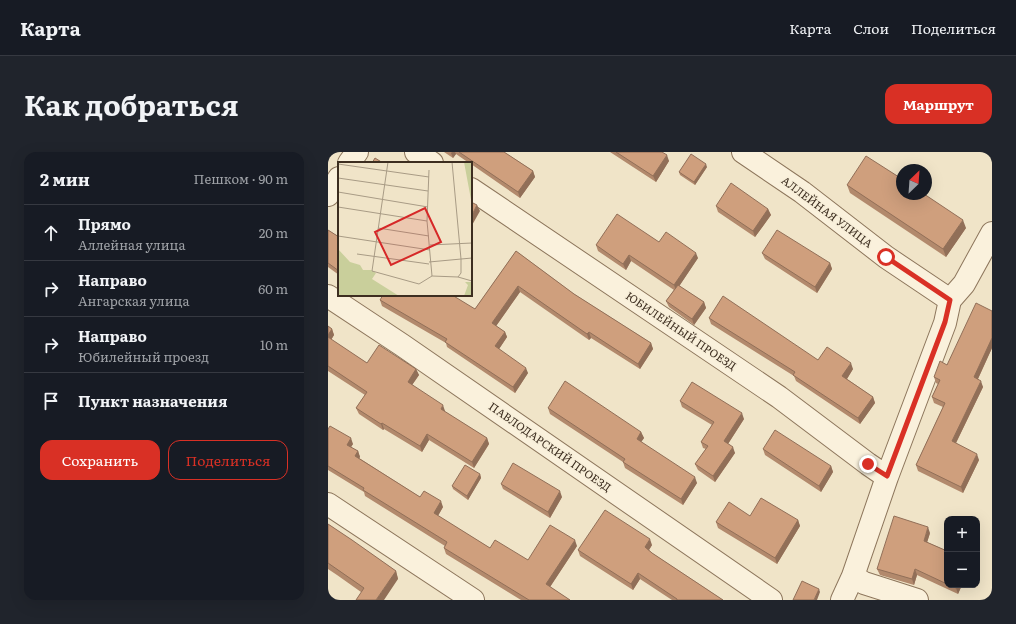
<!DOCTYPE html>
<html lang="ru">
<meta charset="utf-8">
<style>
:root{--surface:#171b24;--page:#20242c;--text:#f1f3f6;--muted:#9ea1a6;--line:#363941;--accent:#d93025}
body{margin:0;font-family:Literata,serif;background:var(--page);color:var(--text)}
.controls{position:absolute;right:12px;bottom:12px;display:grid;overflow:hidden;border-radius:8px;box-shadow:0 4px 16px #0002}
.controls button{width:36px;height:36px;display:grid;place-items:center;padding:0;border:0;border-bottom:1px solid var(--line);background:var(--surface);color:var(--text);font:20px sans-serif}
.compass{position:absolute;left:568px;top:12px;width:36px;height:36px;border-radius:50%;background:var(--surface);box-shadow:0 4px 16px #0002;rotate:25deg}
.stop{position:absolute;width:12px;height:12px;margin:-9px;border:3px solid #d93025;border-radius:50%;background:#fff}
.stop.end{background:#d93025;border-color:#fff;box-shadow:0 1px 4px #0008}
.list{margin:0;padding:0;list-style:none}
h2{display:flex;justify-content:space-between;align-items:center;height:52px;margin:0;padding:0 16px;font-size:17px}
h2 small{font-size:13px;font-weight:400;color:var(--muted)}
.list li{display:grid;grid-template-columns:26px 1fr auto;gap:12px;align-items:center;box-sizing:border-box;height:56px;padding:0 16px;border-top:1px solid var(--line)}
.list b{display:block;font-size:15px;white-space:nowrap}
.list p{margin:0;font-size:13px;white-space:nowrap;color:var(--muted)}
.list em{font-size:13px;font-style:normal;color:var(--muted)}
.actions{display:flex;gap:8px;padding:12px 16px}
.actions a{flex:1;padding:9px 0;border:1px solid var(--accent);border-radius:12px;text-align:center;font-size:14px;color:var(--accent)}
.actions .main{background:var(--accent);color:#fff}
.icon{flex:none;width:22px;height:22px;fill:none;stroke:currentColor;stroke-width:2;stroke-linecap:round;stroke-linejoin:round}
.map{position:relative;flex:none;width:664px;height:448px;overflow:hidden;border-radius:12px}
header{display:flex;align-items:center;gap:24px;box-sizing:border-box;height:56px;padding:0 20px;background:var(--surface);border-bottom:1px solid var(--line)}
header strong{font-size:19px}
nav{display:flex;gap:22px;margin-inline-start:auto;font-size:14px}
.intro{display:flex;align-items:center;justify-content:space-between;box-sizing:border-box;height:96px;padding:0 24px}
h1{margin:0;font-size:28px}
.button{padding:10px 18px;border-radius:12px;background:var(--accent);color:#fff;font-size:14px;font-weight:700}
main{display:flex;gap:24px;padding:0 24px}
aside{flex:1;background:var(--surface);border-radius:12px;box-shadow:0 4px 16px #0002}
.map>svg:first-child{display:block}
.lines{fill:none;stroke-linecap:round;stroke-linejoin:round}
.minor-casing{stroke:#8d765c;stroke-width:24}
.minor{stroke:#faf1dc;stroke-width:22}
.wall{fill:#b2896c}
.shaded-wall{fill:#916f58}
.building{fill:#cf9f7d;stroke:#916f58}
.route{stroke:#d93025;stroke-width:5}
.labels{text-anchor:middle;stroke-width:3;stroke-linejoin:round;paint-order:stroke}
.street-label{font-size:11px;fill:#3d2e20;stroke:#f7eed8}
.inset-road{fill:none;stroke:#a89b85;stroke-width:1}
.view{fill:#d62828;fill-opacity:0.15;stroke:#d62828;stroke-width:2}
.inset-edge{fill:none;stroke:#3d2e20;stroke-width:2}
</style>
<header>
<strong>Карта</strong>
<nav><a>Карта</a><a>Слои</a><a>Поделиться</a></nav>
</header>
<div class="intro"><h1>Как добраться</h1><a class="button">Маршрут</a></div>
<main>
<aside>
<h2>2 мин<small>Пешком · 90 m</small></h2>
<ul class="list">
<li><svg class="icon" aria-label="ahead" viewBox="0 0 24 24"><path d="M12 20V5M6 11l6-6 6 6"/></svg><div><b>Прямо</b><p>Аллейная улица</p></div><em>20 m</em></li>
<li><svg class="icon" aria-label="right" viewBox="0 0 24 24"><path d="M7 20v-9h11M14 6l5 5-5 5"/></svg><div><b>Направо</b><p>Ангарская улица</p></div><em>60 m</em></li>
<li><svg class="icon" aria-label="right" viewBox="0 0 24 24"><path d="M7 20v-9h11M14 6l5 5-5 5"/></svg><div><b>Направо</b><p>Юбилейный проезд</p></div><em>10 m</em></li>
<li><svg class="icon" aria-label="arrive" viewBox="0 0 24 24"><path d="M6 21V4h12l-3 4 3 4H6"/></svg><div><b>Пункт назначения</b></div></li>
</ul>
<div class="actions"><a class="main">Сохранить</a><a>Поделиться</a></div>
</aside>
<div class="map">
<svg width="664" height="448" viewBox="0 0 664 448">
<rect width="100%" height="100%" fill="#f0e4c8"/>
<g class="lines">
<g class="minor-casing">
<path id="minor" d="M88 0 104 11
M415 0 474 40 558 105 622 148
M21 11 29 0
M143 37 451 245 540 312 559 325
M0 43 11 26
M0 144 74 193 443 448
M0 352 145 448
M525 424 536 431 589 448
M514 448 525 424 559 325 617 171 622 148 636 132 664 81"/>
</g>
<use href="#minor" class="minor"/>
</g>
<path class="wall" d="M116 0H176L205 19 207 25 192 46 143 12V11H141L128 2 125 6Z
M282 0H334L341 9 328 30Z
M379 15 367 33 352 23 351 20Z
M519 33 638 76 618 105 522 41Z
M388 54 440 57 443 63 427 85 390 60Z
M0 78 11 85V123L0 115Z
M331 90 370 106 351 134 376 150 378 156 366 173 341 155 338 149 346 138 303 109 298 118 270 99 268 93Z
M188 99 246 142 323 191 325 197 312 217 263 186 261 188 192 140 168 174 177 180 179 185 171 197 200 221 187 241 119 195 118 191 54 154 52 148 147 157Z
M434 101 502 111 504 117 489 141 437 107Z
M664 159V196L650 227 655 235 628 291 651 308 635 341 590 319 588 313 615 255 606 251 604 245 610 232 608 231 606 225 619 213Z
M381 166 490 208 525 217 519 227 545 245 547 251 532 272 468 229 466 224 383 172Z
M0 174 4 177 6 183 3 188 39 211 88 217 91 223 84 233 117 259V260L159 286 161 292 146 316 101 288 94 300 56 277 55 278 31 262 28 256 37 243 0 219Z
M352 249 416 267 400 292 407 301 387 330 370 318 367 312 378 297 375 296 373 290 384 273 354 255Z
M220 256 313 280 316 286 313 290 369 331 355 353 297 316 295 310 222 262Z
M0 277 25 292 23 295 30 299 32 305 31 306 92 345 115 355 110 364 162 396 200 408 249 394 222 435 242 448H193L118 402 116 396 117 394 37 344 36 340 0 318Z
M435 297 503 314 505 320 493 340 437 303Z
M152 322 153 326 140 348 125 337 124 334Z
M173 332 234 345 222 366 175 337Z
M422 364 470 368 472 374 449 412 390 376 388 370Z
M0 372 68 419 70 427 33 440 9 423 0 417Z
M602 381 599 390 619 399V433H634L630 442 589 423 586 433 552 423 549 417Z
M324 393 321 398 324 401 395 448H344L312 427 305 438 252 404 250 398Z"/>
<path class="shaded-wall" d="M124 0H127L128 2 125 6 123 1Z
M339 3 341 9 328 30 325 24Z
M378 12 379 15 367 33 366 30Z
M205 19 207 25 192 46 190 40Z
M149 53 152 59 143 75V65Z
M440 57 443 63 427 85 425 79Z
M635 68 638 76 618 105 615 97Z
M368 101 370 106 348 139 346 133Z
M301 103 303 109 298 118 295 112Z
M502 111 504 117 489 141 487 135Z
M190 134 192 140 166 177 164 171Z
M376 150 378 156 366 173 364 167Z
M4 177 6 183 1 191 0 188V183Z
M177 180 179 185 169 200 167 194Z
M261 180 263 186 261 188 259 182Z
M664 186V196L648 231 646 225Z
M323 191 325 197 312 217 310 212Z
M523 211 525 217 517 230 514 224Z
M198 216 200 221 187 241 185 235Z
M88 217 91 223 82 236 80 230Z
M653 229 655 235 626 295 624 289Z
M545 245 547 251 532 272 530 266Z
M115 253 117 259 115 263 113 257Z
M414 261 416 267 398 295 396 289Z
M54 271 56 277 55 278 53 272Z
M313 280 316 286 311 293 309 287Z
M99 282 101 288 94 300 92 294Z
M23 286 25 292 21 298 19 293Z
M159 286 161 292 146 316 144 310Z
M405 295 407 301 387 330 385 324Z
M30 299 32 305 29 310 27 304Z
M649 302 651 308 635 341 633 335Z
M503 314 505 320 493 340 491 334Z
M152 322 153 326 140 348 139 344Z
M367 325 369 331 355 353 353 347Z
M232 339 234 345 222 366 220 360Z
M113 349 115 355 108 367 106 361Z
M470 368 472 374 449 412 447 406Z
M600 375 602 381 598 394 596 389Z
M322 387 324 393 319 401 317 395Z
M247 388 249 394 220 438 218 432Z
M587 417 589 423 586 433 584 427Z
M68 419 70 427 56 448H48Z
M310 421 312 427 305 438 303 432Z
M629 433H634L630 442 628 436Z
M491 437 492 440 489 448H486Z"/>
<path class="building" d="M131 0H176L205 19 190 40Z
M288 0H334L339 3 325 24Z
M363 2 378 12 366 30 351 20Z
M538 4 574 27V42H596L635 68 615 97 519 33Z
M47 6 55 11H44Z
M403 31 440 57 425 79 388 54Z
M143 50 149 53 143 65Z
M289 62 331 90 338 80 368 101 346 133 301 103 295 112 268 93Z
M0 78 11 85V119L0 111Z
M449 78 502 111 487 135 434 101Z
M188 99 246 142 323 191 310 212 261 180 259 182 190 134 164 171 177 180 167 194 198 216 185 235 117 190 119 187 52 148 55 143H124L147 157Z
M350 133 376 150 364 167 338 149Z
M395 144 490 208 499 195 523 211 514 224 545 245 530 266 465 223 467 220 381 166Z
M648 151 664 159V186L646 225 653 229 624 289 649 302 633 335 588 313 617 251 604 245 612 228 606 225 612 209 619 213Z
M0 174 4 177 0 183Z
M0 185 39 211 51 193 88 217 80 230 115 253 113 257 159 286 144 310 99 282 92 294 54 271 53 272 28 256 39 240 0 214Z
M237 229 313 280 309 287 367 325 353 347 295 310 297 307 220 256Z
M364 230 414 261 396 289 405 295 385 324 367 312 380 294 373 290 386 270 352 249Z
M2 274 23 286 19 293 30 299 27 304 92 345 96 339 113 349 106 361 162 396 167 388 200 408 222 373 247 388 218 432 242 448H201L116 396 119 390 35 338 36 336 0 314V277Z
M447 278 503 314 491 334 435 297Z
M185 311 232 339 220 360 173 332Z
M137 313 152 322 139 344 124 334Z
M433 346 470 368 447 406 388 370 401 350 422 364Z
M277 358 322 387 317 395 324 401 395 448H349V447L310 421 303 432 250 398Z
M566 364 600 375 596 389 619 399V432L587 417 584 427 549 417Z
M0 372 24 388 68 419 48 448H28L36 436 0 411Z
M474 429 491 437 486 448H465Z
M622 433H629L628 436Z"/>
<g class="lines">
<path class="route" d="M540 312 559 324 617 170 622 148 558 105"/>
</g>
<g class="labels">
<g class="street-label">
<text transform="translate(499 60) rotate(37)" y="4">АЛЛЕЙНАЯ УЛИЦА</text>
<text transform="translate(353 179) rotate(34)" y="4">ЮБИЛЕЙНЫЙ ПРОЕЗД</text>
<text transform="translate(222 295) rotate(35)" y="4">ПАВЛОДАРСКИЙ ПРОЕЗД</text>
</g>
</g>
<g transform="translate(10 10)">
<rect width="134" height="134" fill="#f0e4c8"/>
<path d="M126 0H134V43ZM0 87 12 100 22 103 25 108H33L38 111 34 117 61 134H0ZM127 120H134V134H126L130 123Z" fill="#c9cf9b"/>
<path class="inset-road" d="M50 0 34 109 81 122 94 114M114 0 123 97V111L120 115M0 2 91 15M91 8 89 59 94 114M0 16 90 29M0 30 90 45M0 45 89 59M40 66 91 74M0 74 92 88M92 83 134 81M19 92 91 102M91 100 134 96M94 114 120 115 134 119"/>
<path class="view" d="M87 46 103 80 53 103 37 70Z"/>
<rect width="134" height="134" class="inset-edge"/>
</g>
</svg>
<div class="controls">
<button>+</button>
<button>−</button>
</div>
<svg class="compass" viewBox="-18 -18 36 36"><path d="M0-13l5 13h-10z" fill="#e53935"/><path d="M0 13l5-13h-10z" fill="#9ea1a6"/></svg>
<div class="stop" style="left:558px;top:105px"></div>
<div class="stop end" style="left:540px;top:312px"></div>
</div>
</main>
